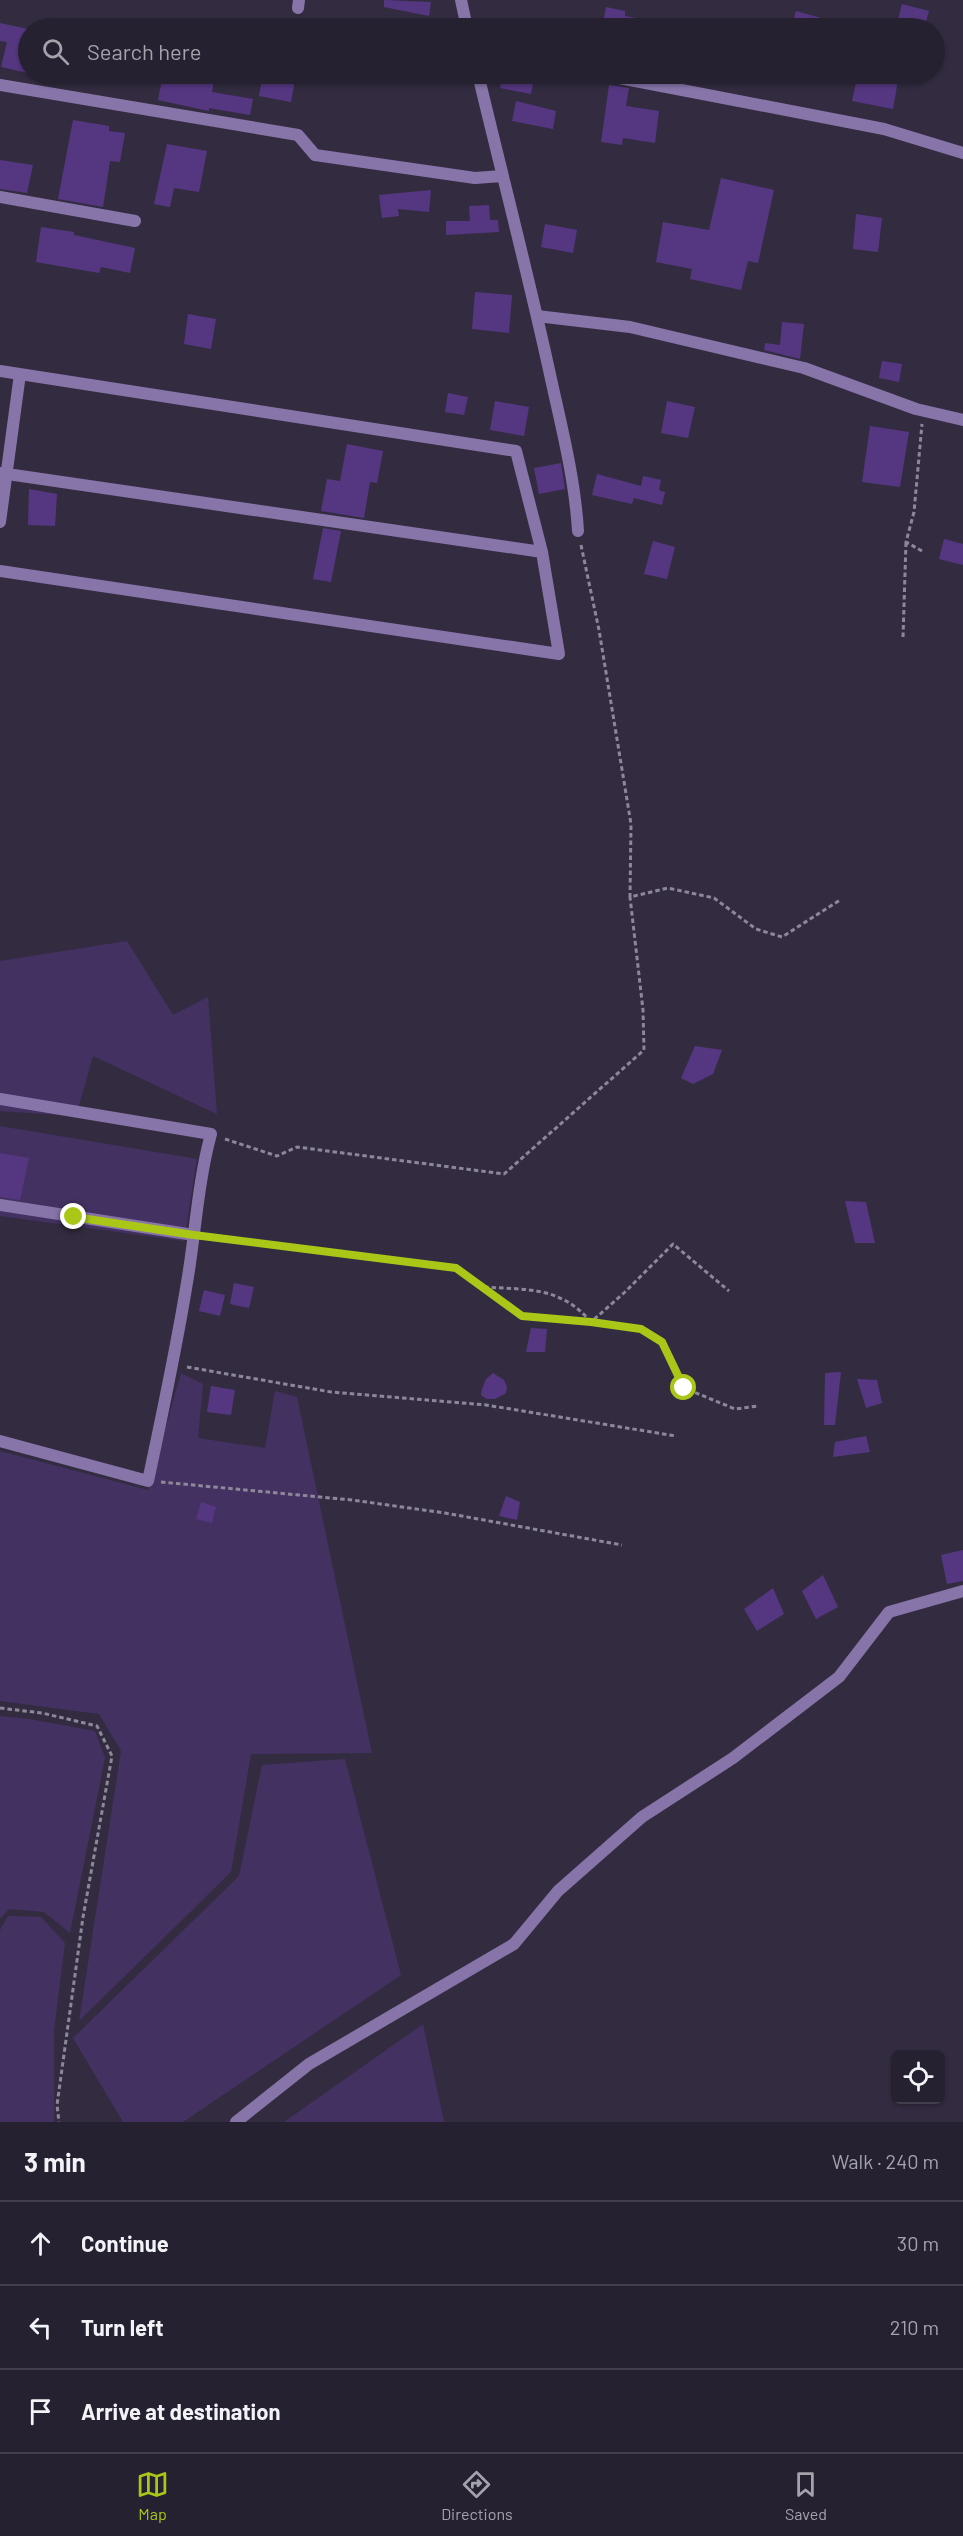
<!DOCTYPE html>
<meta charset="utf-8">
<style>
:root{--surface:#262131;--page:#2e2939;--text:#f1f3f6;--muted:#a4a3ab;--line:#423e4d;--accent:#aac718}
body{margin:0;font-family:Barlow,sans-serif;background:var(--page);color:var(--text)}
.controls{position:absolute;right:18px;bottom:18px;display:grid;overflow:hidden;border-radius:9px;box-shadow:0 2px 4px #0004}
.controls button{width:54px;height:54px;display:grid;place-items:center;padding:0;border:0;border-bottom:2px solid var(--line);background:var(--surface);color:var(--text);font:30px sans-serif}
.stop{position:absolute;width:18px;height:18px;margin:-14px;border:4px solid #aac718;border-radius:50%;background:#fff}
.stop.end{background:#aac718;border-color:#fff;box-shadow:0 2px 6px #0008}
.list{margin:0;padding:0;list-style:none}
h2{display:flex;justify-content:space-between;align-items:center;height:78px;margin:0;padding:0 24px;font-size:26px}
h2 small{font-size:20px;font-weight:400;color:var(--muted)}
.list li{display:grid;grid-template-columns:39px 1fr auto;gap:18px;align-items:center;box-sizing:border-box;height:84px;padding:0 24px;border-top:2px solid var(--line)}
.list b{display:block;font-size:22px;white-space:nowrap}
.list em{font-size:20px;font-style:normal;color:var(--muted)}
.icon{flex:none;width:33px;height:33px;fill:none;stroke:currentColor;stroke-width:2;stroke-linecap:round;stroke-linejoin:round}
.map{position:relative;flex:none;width:963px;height:2122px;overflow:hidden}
.search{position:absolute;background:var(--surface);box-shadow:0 2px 4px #0004;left:18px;right:18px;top:18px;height:66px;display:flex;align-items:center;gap:15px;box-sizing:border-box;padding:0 21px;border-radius:33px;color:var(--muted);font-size:22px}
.sheet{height:330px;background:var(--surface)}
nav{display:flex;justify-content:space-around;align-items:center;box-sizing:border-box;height:84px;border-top:2px solid var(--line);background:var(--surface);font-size:16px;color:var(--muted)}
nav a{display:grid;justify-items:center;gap:3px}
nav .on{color:var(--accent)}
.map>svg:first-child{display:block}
.green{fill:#433162}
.building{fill:#553781}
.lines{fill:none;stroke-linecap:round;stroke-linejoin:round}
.path{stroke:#8d8899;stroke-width:3;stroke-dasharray:4.5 3;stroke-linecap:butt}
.minor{stroke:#8775aa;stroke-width:12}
.route{stroke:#aac718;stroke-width:8}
</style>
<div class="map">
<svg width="963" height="2122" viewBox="0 0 963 2122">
<rect width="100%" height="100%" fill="#332c41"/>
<path class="green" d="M127 941 173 1015 208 997 217 1114 93 1056 76 1116 0 1111V961Z
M0 1126 197 1159 184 1241 0 1216Z
M181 1373 203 1384 198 1438 265 1448 275 1391 297 1397 372 1753 251 1754 231 1872 79 2021 121 1751 99 1714 0 1701V1451L148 1490Z
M0 1716 29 1719 95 1731 105 1758 70 1933 44 1912 9 1909 0 1919Z
M345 1759 401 1975 183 2122H123L73 2038 239 1876 262 1765Z
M8 1916 41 1917 65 1943 54 2030V2122H0V1930Z
M423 2024 444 2122H284Z"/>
<path class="building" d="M384 0 431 2 429 16 384 7Z
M902 4 929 11 924 28H896Z
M606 7 625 11V16L654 21 653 28H602Z
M796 11 843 24 842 28H791Z
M0 23 28 29V73L1 67 7 42 0 41Z
M163 74H215L212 92 253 99 250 115 209 108V111L158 100Z
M263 74H296L291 102 259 96Z
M503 74H535L531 94 500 88Z
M858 74H899L893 109 852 101Z
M609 85 629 88 626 106 659 111 655 143 623 138 622 145 601 142Z
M516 101 556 111 553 129 512 121Z
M73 120 109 126V131L125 133 120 162 110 161 103 207 58 199Z
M167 144 207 151 199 192 174 188 170 207 154 204Z
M0 160 33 165 27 193 0 189Z
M721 178 774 190 758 263 748 261 741 290 690 279 692 269 656 262 663 222 709 230Z
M431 190 429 212 398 209 399 216 382 218 379 195Z
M489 205 490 220H498L499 232 446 235V221H470L469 206Z
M856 214 882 218 878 252 853 249Z
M545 224 577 230 573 253 541 247Z
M41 227 74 232V235L135 248 130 273 101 267 99 273 36 262Z
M475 292 512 295 509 333 472 329Z
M188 314 216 319 211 349 184 344Z
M782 322 804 324 800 359 764 350 765 343 780 345Z
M882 361 902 364 899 382 879 378Z
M448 393 468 397 464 415 445 412Z
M495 401 529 407 524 436 490 430Z
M667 401 695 407 688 438 661 433Z
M870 426 909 432 900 487 862 482Z
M347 444 383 451 377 483 370 482 364 518 321 511 327 479 340 481Z
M561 463 565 489 539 494 534 468Z
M597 474 641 486 643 476 661 480 659 490 665 492 662 505 634 498 632 504 592 495Z
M29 489 57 494 55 526 28 525Z
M323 528 341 531 331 582 313 579Z
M944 539 963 544V565L939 559Z
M653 541 675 547 667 579 644 574Z
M695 1046 722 1050 713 1074 693 1084 681 1078Z
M0 1153 29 1158 20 1200 0 1197Z
M845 1201 866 1202 875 1243H855Z
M234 1283 254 1287 249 1308 230 1304Z
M204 1290 225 1295 220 1316 199 1311Z
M531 1328 547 1329 545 1352H526Z
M841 1372 835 1425H824L825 1373Z
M493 1373 504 1380 507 1387 506 1393 495 1399H487L481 1395 482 1389 486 1379Z
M857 1379 877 1380 882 1403 866 1408Z
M211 1386 235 1390 231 1415 207 1412Z
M866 1436 870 1452 833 1457 835 1442Z
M506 1496 520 1502 517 1520 499 1516Z
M201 1502 216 1507 212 1523 196 1519Z
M963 1550V1581L947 1584 941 1555Z
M823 1575 838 1607 816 1619 802 1591Z
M773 1588 784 1614 757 1631 744 1609Z"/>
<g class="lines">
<path class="path" d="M581 545 599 630 631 824 630 897 668 888 714 898 756 929 782 937 840 900
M922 551 906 542 914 512 922 424
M903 637 906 542
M225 1139 277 1156 297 1147 504 1174 644 1050 643 1010 630 897
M208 1237 456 1268 522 1316 591 1322 625 1292 673 1244 729 1291
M484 1287C528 1290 560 1286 591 1322L641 1329 662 1342 684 1388 735 1409 758 1406
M187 1367 331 1392 486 1405 676 1436
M161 1482 352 1500 445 1513 622 1545
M0 1708 42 1713 97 1726 112 1756 83 1917 57 2105 59 2122"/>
<path class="minor" d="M461 0 467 28
M298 8 299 0
M478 74C502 175 529 277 551 379 562 429 575 480 578 531
M599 74 884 129 963 153
M0 85 298 135 315 155 475 178 502 176
M0 197 135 221
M537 316 630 327 804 368 916 409 963 420
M0 371 516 451 542 552 559 654 0 571
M0 473 542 552
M0 522 20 374
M0 1099 211 1134C199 1178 196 1224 189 1270 178 1341 163 1411 148 1481L0 1441
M0 1205 194 1235
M236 2122 309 2064 514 1944 558 1891 642 1817 733 1758 839 1677 889 1612 963 1591"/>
</g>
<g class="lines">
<path class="route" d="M74 1217 194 1235 456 1268 522 1316 591 1322 641 1329 662 1342 684 1388"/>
</g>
</svg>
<div class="controls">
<button><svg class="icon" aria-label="locate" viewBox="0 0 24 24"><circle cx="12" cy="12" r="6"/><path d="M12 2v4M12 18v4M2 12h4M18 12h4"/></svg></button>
</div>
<div class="stop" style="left:684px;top:1388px"></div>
<div class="stop end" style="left:74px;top:1217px"></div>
<div class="search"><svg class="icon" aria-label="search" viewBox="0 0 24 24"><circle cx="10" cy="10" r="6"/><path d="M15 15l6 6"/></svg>Search here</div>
</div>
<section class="sheet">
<h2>3 min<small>Walk · 240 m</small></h2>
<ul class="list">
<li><svg class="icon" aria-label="ahead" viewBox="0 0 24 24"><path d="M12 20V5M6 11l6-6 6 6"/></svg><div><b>Continue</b></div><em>30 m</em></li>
<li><svg class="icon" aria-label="left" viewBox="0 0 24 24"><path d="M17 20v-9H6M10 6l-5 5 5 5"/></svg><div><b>Turn left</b></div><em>210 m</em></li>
<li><svg class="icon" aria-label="arrive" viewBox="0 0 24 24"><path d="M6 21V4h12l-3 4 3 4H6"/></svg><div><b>Arrive at destination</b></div></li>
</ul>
</section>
<nav>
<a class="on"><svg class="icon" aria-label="map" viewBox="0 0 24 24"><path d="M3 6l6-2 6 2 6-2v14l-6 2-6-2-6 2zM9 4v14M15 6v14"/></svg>Map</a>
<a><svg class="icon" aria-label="directions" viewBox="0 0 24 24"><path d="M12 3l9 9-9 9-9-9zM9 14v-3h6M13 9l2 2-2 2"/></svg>Directions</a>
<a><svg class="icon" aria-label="saved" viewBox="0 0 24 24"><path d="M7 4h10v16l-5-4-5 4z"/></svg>Saved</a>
</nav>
